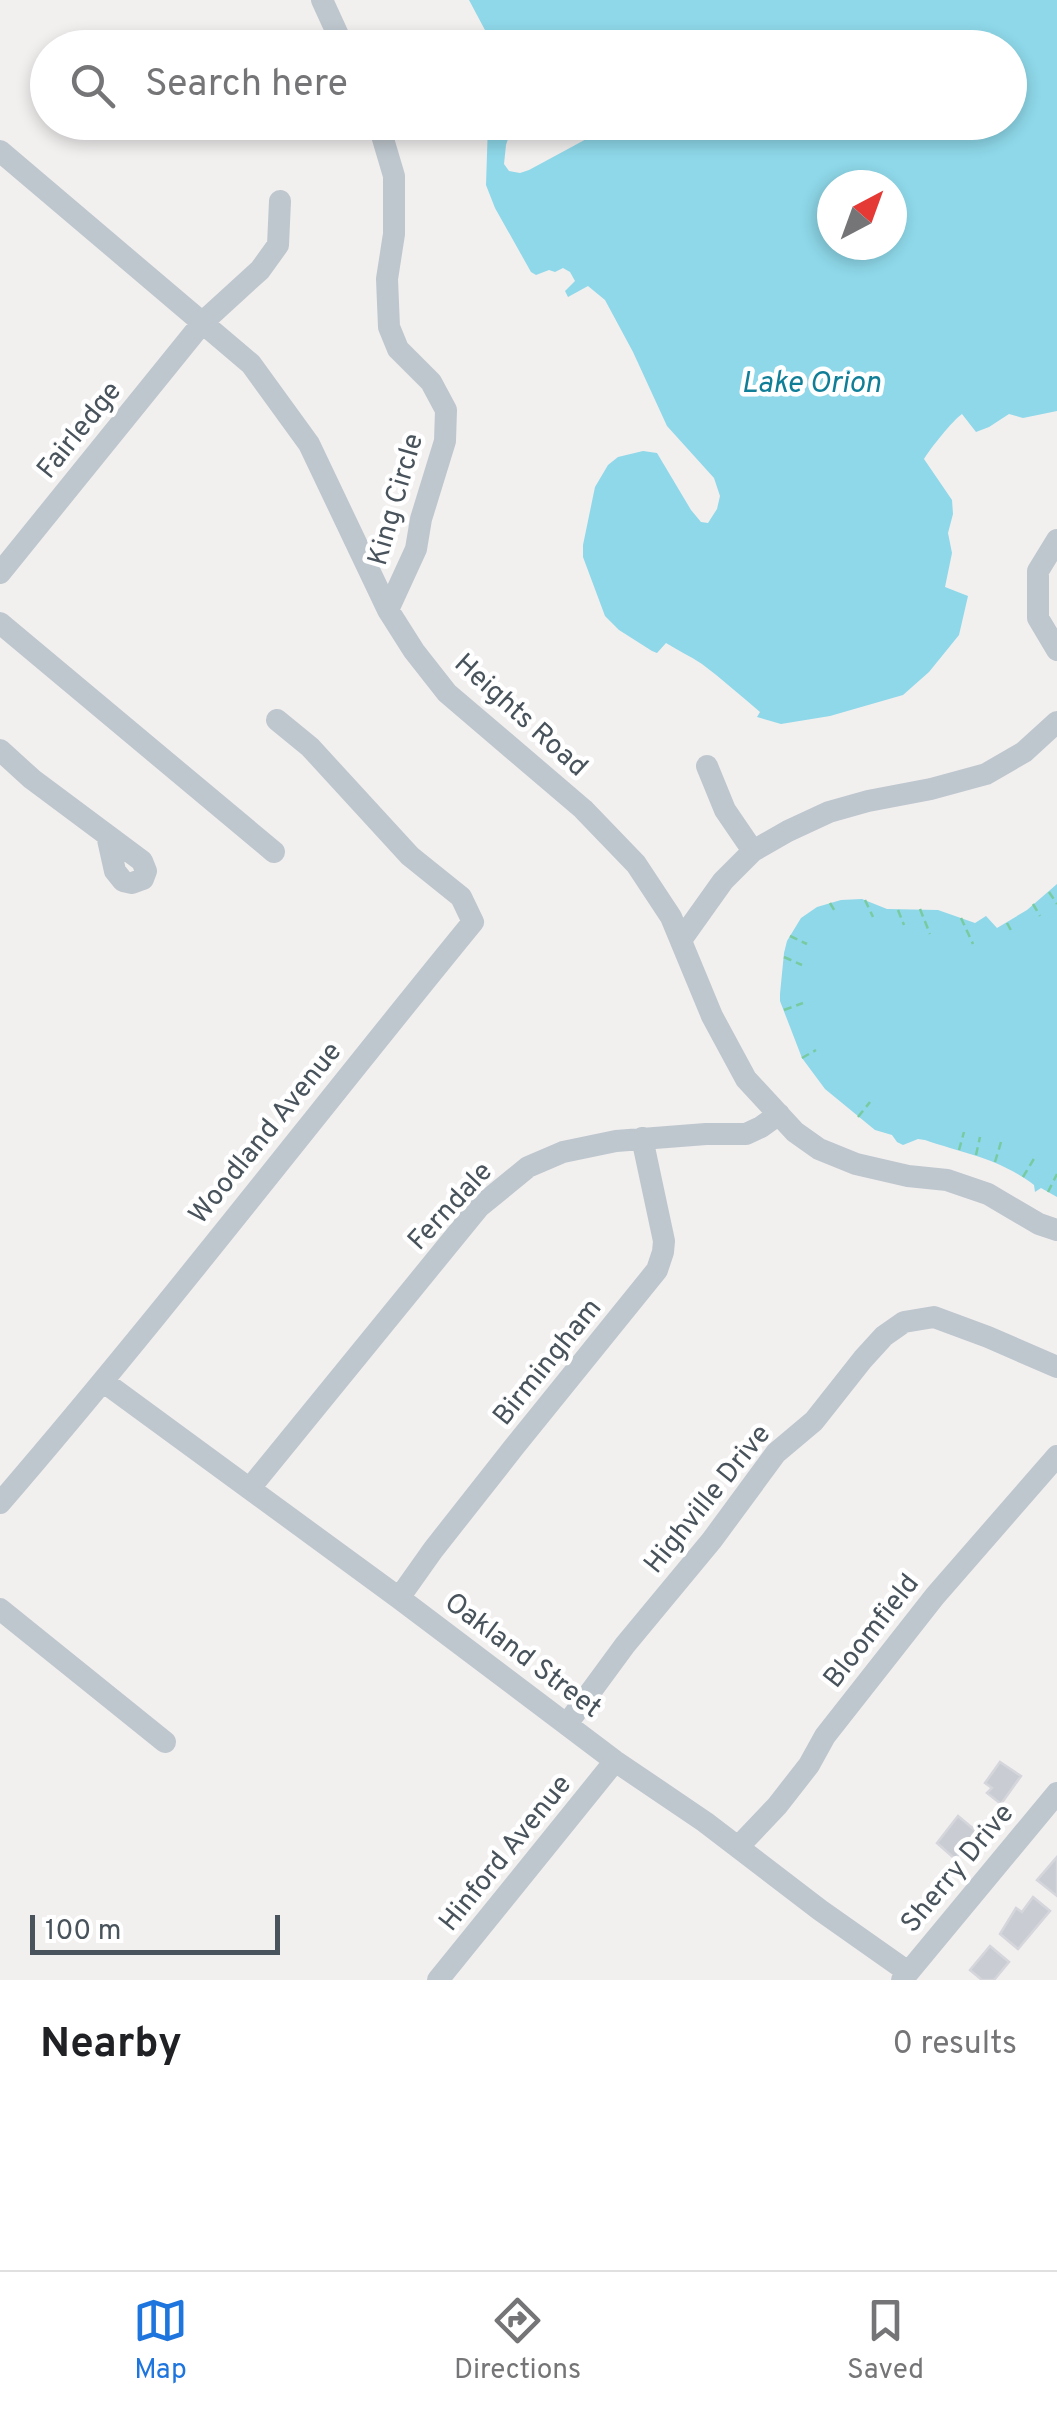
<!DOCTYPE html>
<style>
:root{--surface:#fff;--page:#f6f6f6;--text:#202124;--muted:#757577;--line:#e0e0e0;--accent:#1e75dd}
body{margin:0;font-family:Overpass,sans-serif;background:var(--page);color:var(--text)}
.compass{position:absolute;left:817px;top:170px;width:90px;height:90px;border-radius:50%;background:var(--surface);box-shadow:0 5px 15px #0003;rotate:41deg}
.scale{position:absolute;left:30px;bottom:25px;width:250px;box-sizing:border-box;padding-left:10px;border:5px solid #48535c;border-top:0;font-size:28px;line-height:35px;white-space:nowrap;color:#48535c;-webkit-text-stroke:8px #fff;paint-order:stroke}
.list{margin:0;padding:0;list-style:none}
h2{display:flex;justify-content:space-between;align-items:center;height:130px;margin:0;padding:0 40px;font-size:42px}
h2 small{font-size:32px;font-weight:400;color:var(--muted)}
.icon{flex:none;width:55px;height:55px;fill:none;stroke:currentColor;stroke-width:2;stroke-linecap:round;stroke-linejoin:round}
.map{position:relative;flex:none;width:1057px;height:1980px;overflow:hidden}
.search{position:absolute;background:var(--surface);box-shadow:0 5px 15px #0003;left:30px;right:30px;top:30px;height:110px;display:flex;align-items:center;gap:25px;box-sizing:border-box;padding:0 35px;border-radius:55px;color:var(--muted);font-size:38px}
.sheet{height:290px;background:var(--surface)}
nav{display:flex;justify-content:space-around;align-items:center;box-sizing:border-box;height:140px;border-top:2px solid var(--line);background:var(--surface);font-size:28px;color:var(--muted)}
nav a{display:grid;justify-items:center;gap:5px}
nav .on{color:var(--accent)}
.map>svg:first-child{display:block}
.water{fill:#8ed8e9;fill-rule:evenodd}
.building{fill:#c9ccd2;stroke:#d4d6db;stroke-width:2.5}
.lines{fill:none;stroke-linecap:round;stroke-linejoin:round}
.path{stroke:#78cba1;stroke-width:2.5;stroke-dasharray:8 5;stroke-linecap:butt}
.minor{stroke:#bec7ce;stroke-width:22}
.labels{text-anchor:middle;stroke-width:9;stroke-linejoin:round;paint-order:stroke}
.street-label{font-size:28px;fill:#48535c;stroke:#fff}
.water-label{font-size:30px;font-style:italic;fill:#117e98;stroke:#fff}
</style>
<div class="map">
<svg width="1057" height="1980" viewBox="0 0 1057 1980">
<rect width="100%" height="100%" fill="#f2efef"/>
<path class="water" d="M469 0H1057V411L1023 418 1009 414 989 427 976 432 962 414C953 420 930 449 924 459L952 500 953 514 948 533 952 553 945 587 968 596 959 635 929 672 903 695 830 716 781 724 757 717 760 712C741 696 722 679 702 664 690 656 677 650 666 643L657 653 652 651 619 630 605 616 583 557V545L595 487 608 465 618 457 643 451 657 453 691 510 701 522 708 523 717 509 720 496 714 478 667 426 633 352 605 300 588 286 568 297 565 291 575 281 570 272 563 268 555 272 549 270 536 275 531 272 495 208 486 185 488 124 513 123 506 145 504 164 509 171 520 173 529 170 616 123 1010 122V48L494 47ZM832 185H892V245H832Z
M1057 884V1197L1041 1188 1035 1192 1034 1185C998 1158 966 1154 925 1140L918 1139 903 1145 897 1142 892 1135 875 1130 825 1089 802 1058 780 1001V994L784 953 787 941 801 918 817 907 841 900 862 899 887 909 938 910 975 923 986 916 997 928 1027 910Z"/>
<path class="building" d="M1000 1762 1021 1776 1001 1804 987 1793 992 1788 985 1783Z
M958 1816 976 1831 955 1859 937 1843Z
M1057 1857V1896L1037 1880Z
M1033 1897 1050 1911 1018 1949 1000 1934 1016 1908 1022 1912Z
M990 1946 1009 1962 994 1980H982L970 1970Z"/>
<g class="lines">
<path class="path" d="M1049 892 1057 904
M865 900 873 917
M830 903 836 913
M1033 904 1040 916
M920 909 930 934
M898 910 904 925
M961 918 973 944
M1007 923 1013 934
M790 936 807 944
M784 957 802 965
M784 1010 803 1003
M802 1058 816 1050
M858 1117 870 1102
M959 1150 964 1132
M976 1155 980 1137
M995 1162 1001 1142
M1023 1177 1035 1157
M1048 1192 1057 1174"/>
<path class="minor" d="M322 0 344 48
M378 122 394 176V234L387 279 389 327 398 349 431 382 446 410 445 441 421 519 416 549 388 610
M0 151 251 364 309 444 388 610 414 651 447 693 583 809 636 864 671 917 712 1016 746 1079 795 1132 819 1149 856 1164 908 1176 947 1180 988 1194 1039 1224 1057 1230
M1057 540 1038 571V618L1057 650
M0 573 203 322 260 270 278 245 280 201
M0 623 274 852
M0 750 32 779 142 861 146 871 143 879 132 883 123 881 115 871 107 835
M707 766 725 810 753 851
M681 940 723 881 753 851 788 831 829 812 868 801 931 789 986 774 1024 752 1057 722
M104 1382 399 1598 615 1761 705 1822 820 1910 908 1972
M250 1488 479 1207 528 1167 563 1152 616 1141 706 1134H746L761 1127 779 1114
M0 1503C163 1314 315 1115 473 922L461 897 410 856 310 747 277 720
M399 1598 433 1550 514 1447 657 1270 663 1252 664 1241 642 1138
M0 1609 165 1742
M567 1724 625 1645 712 1540 776 1453 814 1421 863 1359 884 1336 904 1322 934 1317 988 1337 1057 1367
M738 1847 777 1806 809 1765 825 1736 935 1596 1057 1456
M438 1980 615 1761
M902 1980 1057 1793"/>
</g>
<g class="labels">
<g class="street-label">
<text transform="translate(78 429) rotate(-51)" y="10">Fairledge</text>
<text transform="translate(394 499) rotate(-74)" y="10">King Circle</text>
<text transform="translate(522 714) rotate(42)" y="10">Heights Road</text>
<text transform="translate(264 1132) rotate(-51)" y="10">Woodland Avenue</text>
<text transform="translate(449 1205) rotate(-47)" y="10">Ferndale</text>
<text transform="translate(546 1361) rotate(-51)" y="10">Birmingham</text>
<text transform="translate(706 1498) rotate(-51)" y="10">Highville Drive</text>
<text transform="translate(870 1630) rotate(-52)" y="10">Bloomfield</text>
<text transform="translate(524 1654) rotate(37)" y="10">Oakland Street</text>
<text transform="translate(504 1852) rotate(-51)" y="10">Hinford Avenue</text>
<text transform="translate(956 1867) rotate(-50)" y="10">Sherry Drive</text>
</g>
<g class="water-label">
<text x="811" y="392">Lake Orion</text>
</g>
</g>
</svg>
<svg class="compass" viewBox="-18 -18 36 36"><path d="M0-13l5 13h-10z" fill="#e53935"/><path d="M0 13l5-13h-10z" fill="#757577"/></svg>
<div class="scale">100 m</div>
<div class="search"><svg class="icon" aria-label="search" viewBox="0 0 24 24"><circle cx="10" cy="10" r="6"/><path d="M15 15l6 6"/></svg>Search here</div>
</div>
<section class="sheet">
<h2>Nearby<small>0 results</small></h2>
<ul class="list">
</ul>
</section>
<nav>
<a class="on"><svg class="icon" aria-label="map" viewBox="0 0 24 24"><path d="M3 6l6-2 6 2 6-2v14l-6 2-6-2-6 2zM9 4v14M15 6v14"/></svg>Map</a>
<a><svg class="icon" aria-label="directions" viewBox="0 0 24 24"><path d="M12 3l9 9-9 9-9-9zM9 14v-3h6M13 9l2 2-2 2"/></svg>Directions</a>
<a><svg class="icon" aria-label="saved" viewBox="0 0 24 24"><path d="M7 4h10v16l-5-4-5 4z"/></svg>Saved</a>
</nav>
